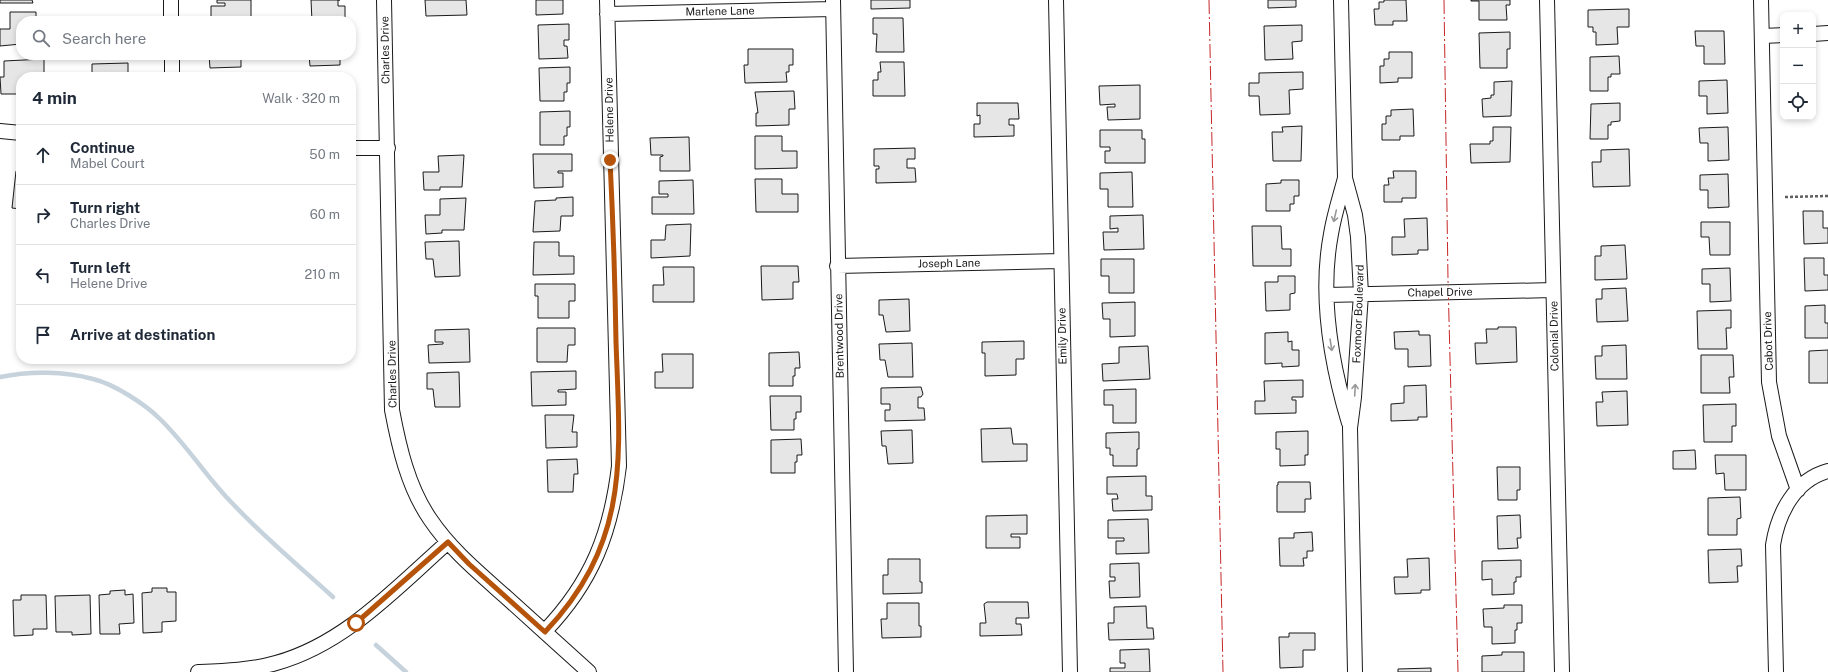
<!DOCTYPE html>
<meta charset="utf-8">
<style>
:root{--surface:#fff;--page:#f2f2f3;--text:#1f2937;--muted:#747a83;--line:#e0e1e3}
body{margin:0;font-family:"Public Sans",sans-serif;background:var(--page);color:var(--text)}
.controls{position:absolute;right:12px;top:12px;display:grid;overflow:hidden;border-radius:8px;box-shadow:0 2px 6px #0003}
.controls button{width:36px;height:36px;display:grid;place-items:center;padding:0;border:0;border-bottom:1px solid var(--line);background:var(--surface);color:var(--text);font:20px sans-serif}
.stop{position:absolute;width:12px;height:12px;margin:-9px;border:3px solid #b45309;border-radius:50%;background:#fff}
.stop.end{background:#b45309;border-color:#fff;box-shadow:0 1px 4px #0008}
.list{margin:0;padding:0;list-style:none}
h2{display:flex;justify-content:space-between;align-items:center;height:52px;margin:0;padding:0 16px;font-size:17px}
h2 small{font-size:13px;font-weight:400;color:var(--muted)}
.list li{display:grid;grid-template-columns:26px 1fr auto;gap:12px;align-items:center;box-sizing:border-box;height:60px;padding:0 16px;border-top:1px solid var(--line)}
.list b{display:block;font-size:15px;white-space:nowrap}
.list p{margin:0;font-size:13px;white-space:nowrap;color:var(--muted)}
.list em{font-size:13px;font-style:normal;color:var(--muted)}
.icon{flex:none;width:22px;height:22px;fill:none;stroke:currentColor;stroke-width:2;stroke-linecap:round;stroke-linejoin:round}
.map{position:relative;flex:none;width:1828px;height:672px;overflow:hidden}
.search{position:absolute;background:var(--surface);box-shadow:0 2px 6px #0003;left:16px;top:16px;width:340px;height:44px;display:flex;align-items:center;gap:10px;box-sizing:border-box;padding:0 14px;border-radius:16px;color:var(--muted);font-size:15px}
.panel{position:absolute;background:var(--surface);box-shadow:0 2px 6px #0003;left:16px;top:72px;width:340px;height:292px;border-radius:16px}
.map>svg:first-child{display:block}
.lines{fill:none;stroke-linecap:round;stroke-linejoin:round}
.stream{stroke:#c6d2dc;stroke-width:4.5}
.building{fill:#e6e6e6;stroke:#1a1a1a}
.minor-casing{stroke:#1a1a1a;stroke-width:16}
.path{stroke:#5f5f5f;stroke-width:2.5;stroke-dasharray:3 2;stroke-linecap:butt}
.minor{stroke:#fff;stroke-width:14}
.power{stroke:#c62828;stroke-width:1;stroke-dasharray:14 3 2 3;stroke-linecap:butt}
.oneway{stroke:#989898}
.route{stroke:#b45309;stroke-width:5}
.labels{text-anchor:middle;stroke-width:3;stroke-linejoin:round;paint-order:stroke}
.street-label{font-size:11px;fill:#1a1a1a;stroke:#fff}
</style>
<div class="map">
<svg width="1828" height="672" viewBox="0 0 1828 672">
<rect width="100%" height="100%" fill="#fff"/>
<g class="lines">
<path class="stream" d="M0 377C29 371 64 371 93 379 114 384 145 404 160 419 187 445 207 478 233 504 264 537 299 566 333 597
M376 645 406 672"/>
</g>
<path class="building" d="M0 0H32L33 3H0Z
M217 0H251V21H211V6H225V3H217Z
M311 0H340H338V6H345V21H312Z
M425 0H466L467 15 426 16Z
M536 0H563V14L536 15Z
M871 0H910V8L871 9Z
M1268 0H1296V7L1268 8Z
M1384 0H1406L1407 21H1393V25H1375L1374 9H1379V2H1384Z
M1471 0H1510V5H1506L1507 20H1479V1H1471Z
M1629 9V27H1617L1618 44 1596 45V32H1593V27H1588V10Z
M10 12H36V21H21V44L0 46V29H10Z
M873 18H903L904 52H876L877 34H873Z
M569 24V40H564V46H567L568 58 539 59 538 25Z
M1302 25V41L1292 42 1293 59 1265 60 1264 26Z
M1695 31H1724L1725 64H1704V46H1696Z
M1510 32V49H1507V68H1480L1479 33Z
M748 49H793V65H789V72H786L787 82 745 83 744 65H748Z
M1389 52H1412V78H1398V82L1380 83V66H1384V59H1389Z
M209 55H241V67L210 68Z
M309 55H340V65L310 66Z
M1619 56 1620 74H1611V77H1608V91H1590V57Z
M44 59V77H21V94H1L0 77H4V61Z
M880 62H904L905 96H873V80H878V72H881Z
M128 63V77H92V64Z
M570 67V83H567V92H564V101H540L539 68Z
M1303 72V89L1289 90 1290 114 1260 115 1259 96H1249V83H1259V73Z
M308 76H337L338 77H308Z
M1727 80 1728 113 1707 114V96H1699V81Z
M1512 81 1511 116 1483 117 1482 99 1491 98V95H1494V82Z
M1140 85V119L1108 120 1107 107H1115V104L1100 105 1099 86Z
M794 91 795 109H789V125L756 126V113H758L755 92Z
M977 103H1018L1019 119H1009V125H1014V136L974 137V124H980V115L977 116Z
M1620 103V121L1611 122V125H1608V139H1590L1591 104Z
M1413 109 1414 136H1400V140H1382V124H1386V116H1391V110Z
M570 111V127H567V136H564V145H540V112Z
M1302 126 1301 161H1273L1272 132H1283L1282 127Z
M1493 127H1511L1510 162 1471 163 1470 144H1490V141H1493Z
M1728 127 1729 160 1708 161V143H1700L1699 128Z
M1100 130H1142V139H1145V163H1105V151H1110V147H1100Z
M755 136H782V151H797V168L755 169Z
M689 137 690 171H660V157L663 156V155H651L650 138Z
M915 148V159H907V168H915L916 182 876 183V169H879V166H874V149Z
M1629 149 1630 186 1593 187 1592 162H1601V150Z
M533 154H572V171H558V173H563V187L534 188Z
M464 155 462 187H440V190H424L423 172H439L438 156Z
M16 171H21V209L12 208Z
M1393 171H1416V198H1402V202H1384V185H1389L1388 178H1394Z
M1132 172 1133 207H1108V189H1100V173Z
M1728 174 1729 207 1708 208V190H1700V175Z
M755 179H782V194H798V212H756Z
M693 180 694 214H652V197H668V194H659V181Z
M1281 180H1299V196H1294V204H1290V211H1266V184L1281 183Z
M573 197V216H561L560 231 533 232 535 201 556 200V198Z
M466 198 464 230H442V233L426 234 425 215H440V199Z
M1803 211H1823V228H1828V243L1804 244Z
M1143 215 1144 249 1104 250 1103 232H1118V228L1110 229V216Z
M1427 218 1428 250H1418V254L1392 255V237H1405L1404 219Z
M1701 222H1730V255H1710L1709 237H1701Z
M691 224 690 256 651 258V240H665L666 225Z
M1252 226H1281L1282 249H1291V266H1253Z
M459 241 460 276 435 277 433 259H426L425 242Z
M534 242H559V256H574V274L533 275Z
M1625 245 1627 279 1595 280V256H1601V246Z
M1804 258H1824V275H1828V290L1805 291Z
M1101 259H1134V293H1109V276H1101Z
M761 266H798L799 282H793V299L762 300Z
M663 267H694V302H653V285H664Z
M1730 268 1731 301 1710 302V284H1702V269Z
M1278 276H1295V293L1290 294V310L1266 311 1265 282H1278Z
M535 284H575V301H569V318H538V296H535Z
M1626 288 1628 321 1597 322 1596 299H1602V289Z
M909 299 910 331 886 332 883 315H879V300Z
M1135 302V336L1110 337V319H1103L1102 303Z
M1825 305V323H1828V338H1805V306Z
M1731 310V328H1726L1727 349H1698L1697 311Z
M1498 327H1516L1517 362 1476 364 1475 343H1487L1486 329H1498Z
M537 328H575V345H568L567 362H537Z
M469 329 470 362 429 363 428 345 443 344V342H435V330Z
M1419 331V335H1430L1431 366 1408 367V349H1395L1394 332Z
M1288 332V342L1292 341V350H1299V366L1282 367V363L1265 364V333Z
M1024 341V359H1016V375L985 376V353H982V342Z
M912 343 913 377H888L885 360H880L879 344Z
M1626 345 1627 379H1596L1595 356H1602V346Z
M1148 346 1150 379 1103 381 1102 364 1119 363V347Z
M1828 350V383H1809V351Z
M799 352 800 368H795V376H793V386H769V353Z
M662 354H693V388H655V372H663Z
M1701 355H1733L1734 377H1729L1730 393H1701Z
M576 371V389L558 390V392H566V405L532 406 531 372Z
M459 372 460 407H435L433 389H427V373Z
M1303 380V397H1292V400H1296V413L1255 414V401H1265L1264 381Z
M1426 385 1427 417H1418V420L1391 421V404L1404 403V386Z
M921 387 923 394 921 397H918V408H924L925 420 885 421V410H890V404H881V388Z
M1136 389V423H1113V405H1104V390Z
M1627 391 1628 425 1597 426 1596 402H1603L1602 392Z
M770 396H801V412H796V419H794V430H771Z
M1736 404V426H1732V442H1704L1703 405Z
M545 415H574L572 432H577V447L546 448Z
M1011 428 1013 444H1027V461L982 462 981 429Z
M912 430 913 463 888 464 886 446H882L881 431Z
M1308 431V455H1305V465L1280 466V449H1276V432Z
M1139 432V449H1137V466H1113V455H1110V448H1106V433Z
M801 439 802 455H797V462H795V473H771V440Z
M1695 450 1696 469H1673V451Z
M1715 455H1746V490H1725L1724 473 1716 474Z
M577 459 578 474H574L573 492H548L547 460Z
M1497 467H1520V490H1517V500H1498Z
M1146 476V496H1152V510L1113 511 1112 499H1118L1117 494H1107V477Z
M1278 482H1310L1311 499H1305V512H1277V485H1278Z
M1740 497 1741 518 1737 519V535H1708V498Z
M1027 515V534H1011V537H1020V548H986V516Z
M1520 515 1521 538H1517L1518 548 1498 549 1497 516Z
M1148 519 1149 553 1116 554V541H1124V538H1108V520Z
M1312 532 1313 551H1307V558H1303L1304 566H1280L1279 538H1294V533Z
M1741 549 1742 566H1737L1738 582 1709 583 1708 550Z
M1429 558 1430 590H1421V593L1395 594 1394 577H1408L1407 559Z
M888 559H920V582H922V593L883 594V575H888Z
M1521 560V577H1516V582H1514V594L1492 595V579L1482 580V561Z
M1139 563 1140 597 1110 598 1109 581H1115V577H1110V564Z
M152 588H167V592H176V621L162 622V632L143 633 142 593 152 592Z
M125 590V595L133 594 134 623 119 624 120 634H100L99 595 110 594V591Z
M21 595H46L47 629H33V635L14 636 13 600H21Z
M90 595 91 634 72 635V632H56L55 596Z
M987 602H1028L1029 618H1016V624H1021L1022 635 980 636V623H986L984 604Z
M887 603H919V626H921V637L882 638 881 619H887Z
M1504 605H1522V623H1517V630H1515V643L1492 644V627H1484L1483 609 1504 608Z
M1146 606 1147 628H1153L1154 639 1109 640 1108 623H1114V607Z
M1289 633H1315V650H1303V667L1280 668 1279 637H1289Z
M1149 649 1150 672H1110V668H1125V663H1120V650Z
M1502 652H1524V672H1482V656L1502 655Z
M1431 668V672H1398V669Z"/>
<g class="lines">
<g class="minor-casing">
<path id="minor" d="M171 0V21
M384 0 392 410C399 447 408 487 430 519 450 549 479 573 506 597 534 622 561 647 589 672
M833 0 846 672
M1056 0 1070 672
M1341 0 1345 178 1355 215 1358 237 1361 294 1354 397 1350 428 1355 672
M1547 0 1562 672
M1761 0 1769 382 1779 436 1798 490
M607 14 833 9
M1813 34 1828 33
M1762 36 1783 35
M172 55V77
M0 131 21 133
M351 148H388
M1345 178C1340 197 1334 215 1331 234 1319 297 1331 363 1349 423
M837 266 1061 261
M1327 295 1553 290
M545 631C592 582 611 533 619 466L607 0
M198 672C223 671 252 670 276 663 345 644 396 588 448 542
M1776 672 1773 545C1778 513 1795 480 1828 471"/>
</g>
<path class="path" d="M1785 197 1828 196"/>
<use href="#minor" class="minor"/>
<path class="power" d="M1209 0 1223 672
M1444 0 1448 280 1458 672"/>
</g>
<defs><path id="oneway-shaft" d="M-6 0H5M1.5-3L5.5 0L1.5 3" fill="none" stroke-width="1.6" stroke-linecap="round" stroke-linejoin="round"/></defs>
<g class="oneway">
<use href="#oneway-shaft" transform="translate(1335 216) rotate(103)"/>
<use href="#oneway-shaft" transform="translate(1331 345) rotate(81)"/>
<use href="#oneway-shaft" transform="translate(1355 390) rotate(-87)"/>
</g>
<g class="lines">
<path class="route" d="M356 623 448 542 469 564 545 632C631 541 620 456 616 342 615 281 613 220 610 160"/>
</g>
<g class="labels">
<g class="street-label">
<text transform="translate(720 11) rotate(-1)" y="4">Marlene Lane</text>
<text transform="translate(385 50) rotate(-91)" y="4">Charles Drive</text>
<text transform="translate(609 110) rotate(-91)" y="4">Helene Drive</text>
<text transform="translate(949 263) rotate(-1)" y="4">Joseph Lane</text>
<text transform="translate(1440 292) rotate(-1)" y="4">Chapel Drive</text>
<text transform="translate(1358 314) rotate(-88)" y="4">Foxmoor Boulevard</text>
<text transform="translate(839 336) rotate(-91)" y="4">Brentwood Drive</text>
<text transform="translate(1062 336) rotate(-91)" y="4">Emily Drive</text>
<text transform="translate(1554 336) rotate(-91)" y="4">Colonial Drive</text>
<text transform="translate(1768 341) rotate(-92)" y="4">Cabot Drive</text>
<text transform="translate(392 374) rotate(-91)" y="4">Charles Drive</text>
</g>
</g>
</svg>
<div class="controls">
<button>+</button>
<button>−</button>
<button><svg class="icon" aria-label="locate" viewBox="0 0 24 24"><circle cx="12" cy="12" r="6"/><path d="M12 2v4M12 18v4M2 12h4M18 12h4"/></svg></button>
</div>
<div class="stop" style="left:356px;top:623px"></div>
<div class="stop end" style="left:610px;top:160px"></div>
<div class="search"><svg class="icon" aria-label="search" viewBox="0 0 24 24"><circle cx="10" cy="10" r="6"/><path d="M15 15l6 6"/></svg>Search here</div>
<section class="panel">
<h2>4 min<small>Walk · 320 m</small></h2>
<ul class="list">
<li><svg class="icon" aria-label="ahead" viewBox="0 0 24 24"><path d="M12 20V5M6 11l6-6 6 6"/></svg><div><b>Continue</b><p>Mabel Court</p></div><em>50 m</em></li>
<li><svg class="icon" aria-label="right" viewBox="0 0 24 24"><path d="M7 20v-9h11M14 6l5 5-5 5"/></svg><div><b>Turn right</b><p>Charles Drive</p></div><em>60 m</em></li>
<li><svg class="icon" aria-label="left" viewBox="0 0 24 24"><path d="M17 20v-9H6M10 6l-5 5 5 5"/></svg><div><b>Turn left</b><p>Helene Drive</p></div><em>210 m</em></li>
<li><svg class="icon" aria-label="arrive" viewBox="0 0 24 24"><path d="M6 21V4h12l-3 4 3 4H6"/></svg><div><b>Arrive at destination</b></div></li>
</ul>
</section>
</div>
